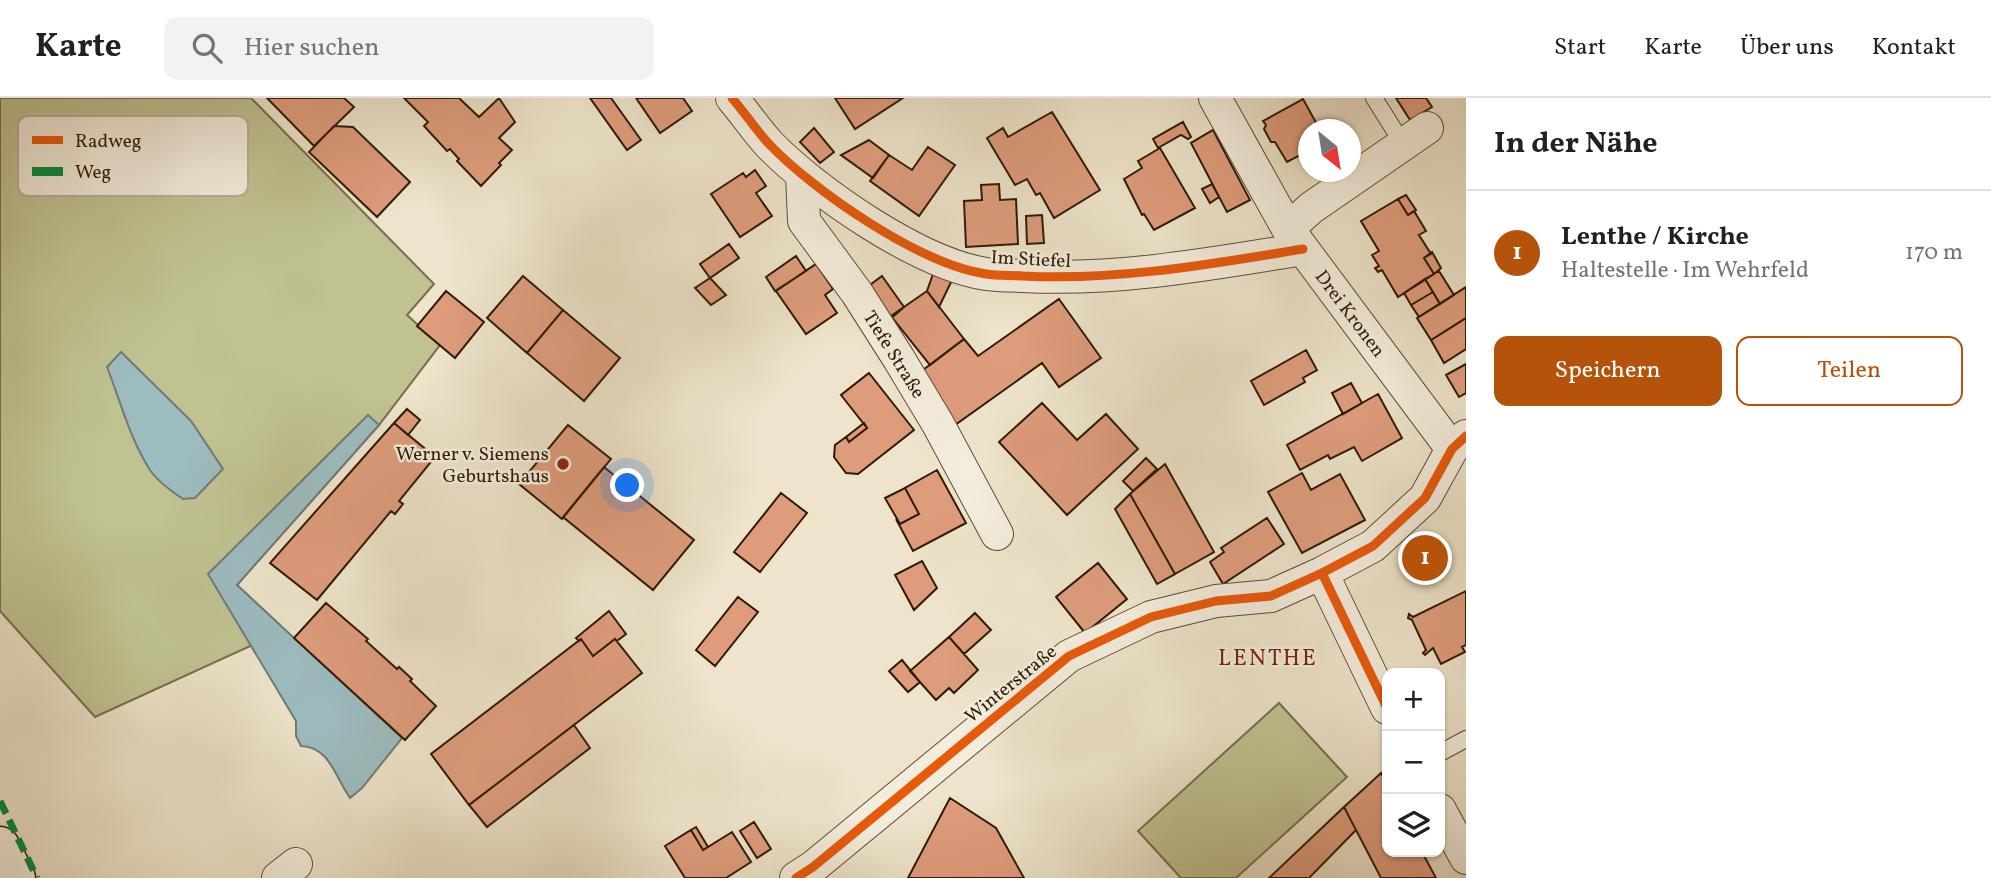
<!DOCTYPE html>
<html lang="de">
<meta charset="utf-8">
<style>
:root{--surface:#fff;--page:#f2f2f2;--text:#202124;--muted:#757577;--line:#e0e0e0;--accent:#b45309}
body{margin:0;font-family:Vollkorn,serif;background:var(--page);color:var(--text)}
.controls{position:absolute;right:21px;bottom:21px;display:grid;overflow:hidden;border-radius:14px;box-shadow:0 2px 5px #0004}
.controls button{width:63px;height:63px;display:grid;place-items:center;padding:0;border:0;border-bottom:2px solid var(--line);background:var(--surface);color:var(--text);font:35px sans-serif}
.compass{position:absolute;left:1298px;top:21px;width:63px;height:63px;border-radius:50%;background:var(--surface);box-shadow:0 2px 5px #0004;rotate:150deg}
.you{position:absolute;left:628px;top:388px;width:24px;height:24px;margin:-18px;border:5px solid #fff;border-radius:50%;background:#1a73e8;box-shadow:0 0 0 10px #1a73e833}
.badge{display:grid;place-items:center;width:46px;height:46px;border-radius:50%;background:var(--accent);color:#fff;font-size:23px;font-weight:700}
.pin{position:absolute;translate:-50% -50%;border:4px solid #fff;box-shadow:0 2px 7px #0006}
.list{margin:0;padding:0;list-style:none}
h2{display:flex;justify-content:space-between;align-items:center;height:91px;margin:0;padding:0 28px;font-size:30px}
h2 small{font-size:23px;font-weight:400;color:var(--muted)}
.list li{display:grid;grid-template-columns:46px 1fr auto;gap:21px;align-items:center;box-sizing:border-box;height:126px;padding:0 28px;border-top:2px solid var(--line)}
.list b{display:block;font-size:26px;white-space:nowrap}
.list p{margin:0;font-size:23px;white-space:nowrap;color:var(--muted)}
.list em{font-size:23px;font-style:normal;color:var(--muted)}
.actions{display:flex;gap:14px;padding:21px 28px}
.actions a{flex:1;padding:16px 0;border:2px solid var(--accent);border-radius:14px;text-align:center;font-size:24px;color:var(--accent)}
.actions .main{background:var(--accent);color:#fff}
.icon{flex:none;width:38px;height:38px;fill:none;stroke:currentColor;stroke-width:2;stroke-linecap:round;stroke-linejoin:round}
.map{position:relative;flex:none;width:1466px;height:780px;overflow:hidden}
header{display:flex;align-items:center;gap:42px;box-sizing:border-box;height:98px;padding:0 35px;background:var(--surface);border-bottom:2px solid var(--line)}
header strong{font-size:33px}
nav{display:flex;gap:38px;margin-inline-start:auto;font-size:24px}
.search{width:490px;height:63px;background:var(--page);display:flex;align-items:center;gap:18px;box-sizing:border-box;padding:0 24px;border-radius:14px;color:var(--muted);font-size:26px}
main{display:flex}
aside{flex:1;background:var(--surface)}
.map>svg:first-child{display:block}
.green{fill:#c0c292;stroke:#786e4c;stroke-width:2}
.water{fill:#9dbcc0;stroke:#717b76;stroke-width:2}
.building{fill:#de9c7c;stroke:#301a06;stroke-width:2}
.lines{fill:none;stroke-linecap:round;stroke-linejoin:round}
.lane-casing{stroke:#5f4c37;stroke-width:18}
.street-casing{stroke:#5f4c37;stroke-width:34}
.secondary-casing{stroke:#301a06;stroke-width:41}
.lane{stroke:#f3eddd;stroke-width:16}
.street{stroke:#f3eddd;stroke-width:32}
.secondary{stroke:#f3eddd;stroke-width:38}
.quiet{stroke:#00873e;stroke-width:7;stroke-dasharray:14 7;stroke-linecap:butt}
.cycleway-casing{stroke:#f3eddd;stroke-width:13}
.cycleway{stroke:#e8590c;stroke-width:9}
.poi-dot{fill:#8f2418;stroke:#f3eddd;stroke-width:2.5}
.labels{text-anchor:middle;stroke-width:5;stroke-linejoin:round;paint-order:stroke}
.street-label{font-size:19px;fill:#301a06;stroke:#f3eddd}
.poi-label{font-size:19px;fill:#301a06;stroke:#f3eddd;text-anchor:end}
.quarter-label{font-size:23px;letter-spacing:2px;fill:#7a1f14;stroke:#f3eddd}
.key{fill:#f3eddd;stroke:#b8ae9c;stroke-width:2}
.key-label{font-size:19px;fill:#301a06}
</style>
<header>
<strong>Karte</strong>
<div class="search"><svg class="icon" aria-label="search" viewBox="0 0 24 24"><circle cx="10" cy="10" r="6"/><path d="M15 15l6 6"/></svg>Hier suchen</div>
<nav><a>Start</a><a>Karte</a><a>Über uns</a><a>Kontakt</a></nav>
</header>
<main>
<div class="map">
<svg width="1466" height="780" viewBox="0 0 1466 780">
<rect width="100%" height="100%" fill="#ede4cb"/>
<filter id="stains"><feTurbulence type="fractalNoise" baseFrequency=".00286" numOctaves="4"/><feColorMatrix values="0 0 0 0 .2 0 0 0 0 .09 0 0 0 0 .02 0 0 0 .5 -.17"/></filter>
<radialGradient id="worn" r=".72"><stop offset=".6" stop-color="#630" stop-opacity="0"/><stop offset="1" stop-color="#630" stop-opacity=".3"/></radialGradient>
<path class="green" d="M0 0H251L434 186 407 217 440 247 379 327 237 487 285 532 95 619 0 513Z
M1279 605 1347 679 1236 780H1181L1138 733Z"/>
<path class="water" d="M121 254 191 323 223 371 195 400 183 401C171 393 158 384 150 372 130 341 120 302 107 269Z
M368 317 379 327 237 487 402 640 362 690 350 700C335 679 330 649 301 648L296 638V623L208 476Z"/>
<path class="building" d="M267 0H344L354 9 314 48Z
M404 0H459L479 19 499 0 515 24 499 40 512 52 499 65 501 67 481 88 457 63 459 61 450 51 447 53 424 28 428 24Z
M590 0H611L641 42 627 52Z
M636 0H683L692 13 660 35Z
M835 0H903L855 31Z
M1396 0H1426L1432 9 1410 22Z
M1303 1 1320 32H1308V60L1306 62 1302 56 1287 64 1275 44H1271L1264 31 1266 27 1263 23Z
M1052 14 1100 92 1054 120 1040 95 1036 97 1027 81 1015 87 987 40 1003 30 1008 39Z
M1183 24 1191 39 1188 41 1181 37 1158 50 1153 41Z
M334 28 353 29 410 84 377 119 309 54Z
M814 30 834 54 820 65 800 44Z
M1213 32 1250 102 1227 114 1191 45Z
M869 42 889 57 873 80 841 57Z
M928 49 955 67 919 118 870 83 889 57 912 72Z
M1160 50 1195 110 1154 132 1144 116 1142 117 1124 81 1142 70 1138 63Z
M755 72 766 88 756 95 772 118 740 139 711 96 743 75 746 79Z
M999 86 1000 102 1016 101 1018 146 966 149 964 103 982 102 981 87Z
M1212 86 1219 99 1210 105 1202 91Z
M1406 97 1416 112 1408 117 1398 101Z
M1398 101 1408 117 1414 113 1426 133 1419 137 1431 156 1424 160 1434 176 1398 199 1382 172 1378 174 1375 170 1379 168 1372 157 1379 153 1361 123Z
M1042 117 1044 145 1027 146 1026 118Z
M729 146 739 160 710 180 700 166Z
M1432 154 1441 170 1434 176 1424 160Z
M796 158 806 173 775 193 766 179Z
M816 166 833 191 825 197 837 215 806 236 776 193Z
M934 173 953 180 939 209 927 193Z
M1439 173 1454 197 1440 206 1425 181Z
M523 178 563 212 527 255 487 220Z
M882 178 904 209 888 223 866 190Z
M710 180 726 197 711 207 695 190Z
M1425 181 1433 194 1411 207 1404 195Z
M1466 189V220L1431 242 1417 220Z
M446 193 484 224 455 260 417 228Z
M927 193 964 241 930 267 891 218Z
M1433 194 1440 206 1419 219 1411 207Z
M1059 201 1101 260 1059 289 1042 265 955 327 923 272 964 241 978 258Z
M563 212 620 260 584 303 527 255Z
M1466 220V251L1444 265 1431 242Z
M1306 252 1317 272 1303 280 1305 284 1264 307 1251 283Z
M1466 266V295L1459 299 1446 277Z
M869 275 914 332 858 376 846 375 834 359 835 347 846 339 849 344 867 330 841 297Z
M1351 285 1362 305 1343 316 1332 295Z
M1378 296 1402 340 1362 363 1354 349 1330 361 1328 357 1300 372 1287 347Z
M1042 305 1077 342 1106 316 1138 351 1067 417 999 344Z
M407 311 420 322 408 337 394 325Z
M394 325 435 359 399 403 403 406 395 416 391 413 317 502 270 465Z
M864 325 867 330 849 344 846 339Z
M568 327 611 361 562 421 519 386Z
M1146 360 1157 371 1133 393 1123 383Z
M1165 366 1214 454 1175 476 1130 396Z
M604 369 694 442 653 492 563 419Z
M937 372 966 425 913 453 896 421 900 426 919 416 905 390Z
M1302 375 1311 392 1340 376 1365 422 1302 455 1268 394Z
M905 390 919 416 900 426 885 400Z
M781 395 807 415 760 474 734 454Z
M1130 396 1175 476 1157 486 1115 411Z
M1267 420 1284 446 1223 486 1210 464 1224 454 1221 450Z
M922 463 937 490 914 512 895 477Z
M1098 465 1127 501 1085 535 1056 499Z
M1466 493V547L1462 549 1465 554 1441 566 1433 550 1425 557 1423 555 1426 552 1412 522 1408 520 1409 516 1413 519Z
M738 499 758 514 715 568 696 552Z
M326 505 368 541 366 543 397 571 399 569 412 581 410 583 436 608 405 642 294 540Z
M609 513 626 536 617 543 615 541 593 558 581 541 579 543 576 540Z
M975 515 991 532 964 556 949 539Z
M949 539 978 572 954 595 949 590 936 602 910 573Z
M581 541 593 558 615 541 642 575 469 707 431 656Z
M902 562 920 584 908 594 889 573Z
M574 627 590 650 487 729 469 707Z
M1381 675 1387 686V754H1422L1436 780H1381L1344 709Z
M950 700 996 730 1024 780H908Z
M1344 709 1356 732 1309 780H1269Z
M754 724 771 751 757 760 740 733Z
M696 729 708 749 703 752 691 732Z
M691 732 703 752 732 734 751 764 726 780H685L665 748Z"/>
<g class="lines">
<g class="lane-casing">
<path id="lane" d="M1374 0 1403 46
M1440 655 1466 641"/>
</g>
<g class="street-casing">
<path id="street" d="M732 0C745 15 756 32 769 46 815 94 920 166 986 176 998 178 1011 177 1023 178 1117 183 1211 166 1303 151
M1215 0 1288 131 1452 351
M802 76 804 123 857 195 899 261 938 326 997 436
M1288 131 1311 110 1427 30
M1322 475 1387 610
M1440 712 1466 760
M278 780 296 766
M796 780 813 769 1069 558 1151 519 1216 503 1271 498 1322 475 1373 448 1425 400 1452 351 1466 338"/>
</g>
<g class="secondary-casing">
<path id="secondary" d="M0 748 16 780"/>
</g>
<use href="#lane" class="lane"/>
<use href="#street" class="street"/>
<use href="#secondary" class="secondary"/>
<path class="quiet" d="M0 703 37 780"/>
<g class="cycleway-casing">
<path id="cycleway" d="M732 0C745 15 756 32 769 46 815 94 920 166 986 176 998 178 1011 177 1023 178 1117 183 1211 166 1303 151
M1322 475 1387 610
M796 780 813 769 1069 558 1151 519 1216 503 1271 498 1322 475 1373 448 1425 400 1452 351 1466 338"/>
</g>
<use href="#cycleway" class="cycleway"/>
</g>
<circle class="poi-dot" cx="563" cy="366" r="7"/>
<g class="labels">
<g class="street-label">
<text transform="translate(1031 160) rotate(3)" y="7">Im Stiefel</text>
<text transform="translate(1351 215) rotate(53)" y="7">Drei Kronen</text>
<text transform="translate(895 256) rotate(58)" y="7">Tiefe Straße</text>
<text transform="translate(1010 585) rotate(-39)" y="7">Winterstraße</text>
</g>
<g class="poi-label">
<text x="549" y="362">Werner v. Siemens<tspan x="549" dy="22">Geburtshaus</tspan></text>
</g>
<g class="quarter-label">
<text x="1268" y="567">LENTHE</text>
</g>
</g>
<rect x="18" y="18" width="230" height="80" rx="10" class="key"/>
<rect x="32" y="38" width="31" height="8" fill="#e8590c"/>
<rect x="32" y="69" width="31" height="9" fill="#00873e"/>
<g class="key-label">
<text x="75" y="49">Radweg</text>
<text x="75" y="80">Weg</text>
</g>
<rect width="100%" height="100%" filter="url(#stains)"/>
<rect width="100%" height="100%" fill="url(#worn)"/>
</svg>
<div class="controls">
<button>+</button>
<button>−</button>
<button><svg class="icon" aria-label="layers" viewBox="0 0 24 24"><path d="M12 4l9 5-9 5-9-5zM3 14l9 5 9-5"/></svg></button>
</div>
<svg class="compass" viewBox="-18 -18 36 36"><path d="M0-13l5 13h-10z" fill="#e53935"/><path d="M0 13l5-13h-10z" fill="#757577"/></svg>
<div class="you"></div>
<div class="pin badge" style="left:1425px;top:460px">1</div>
</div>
<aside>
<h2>In der Nähe<small></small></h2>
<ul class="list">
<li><span class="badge">1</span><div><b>Lenthe / Kirche</b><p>Haltestelle · Im Wehrfeld</p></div><em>170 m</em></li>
</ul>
<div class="actions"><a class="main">Speichern</a><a>Teilen</a></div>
</aside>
</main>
